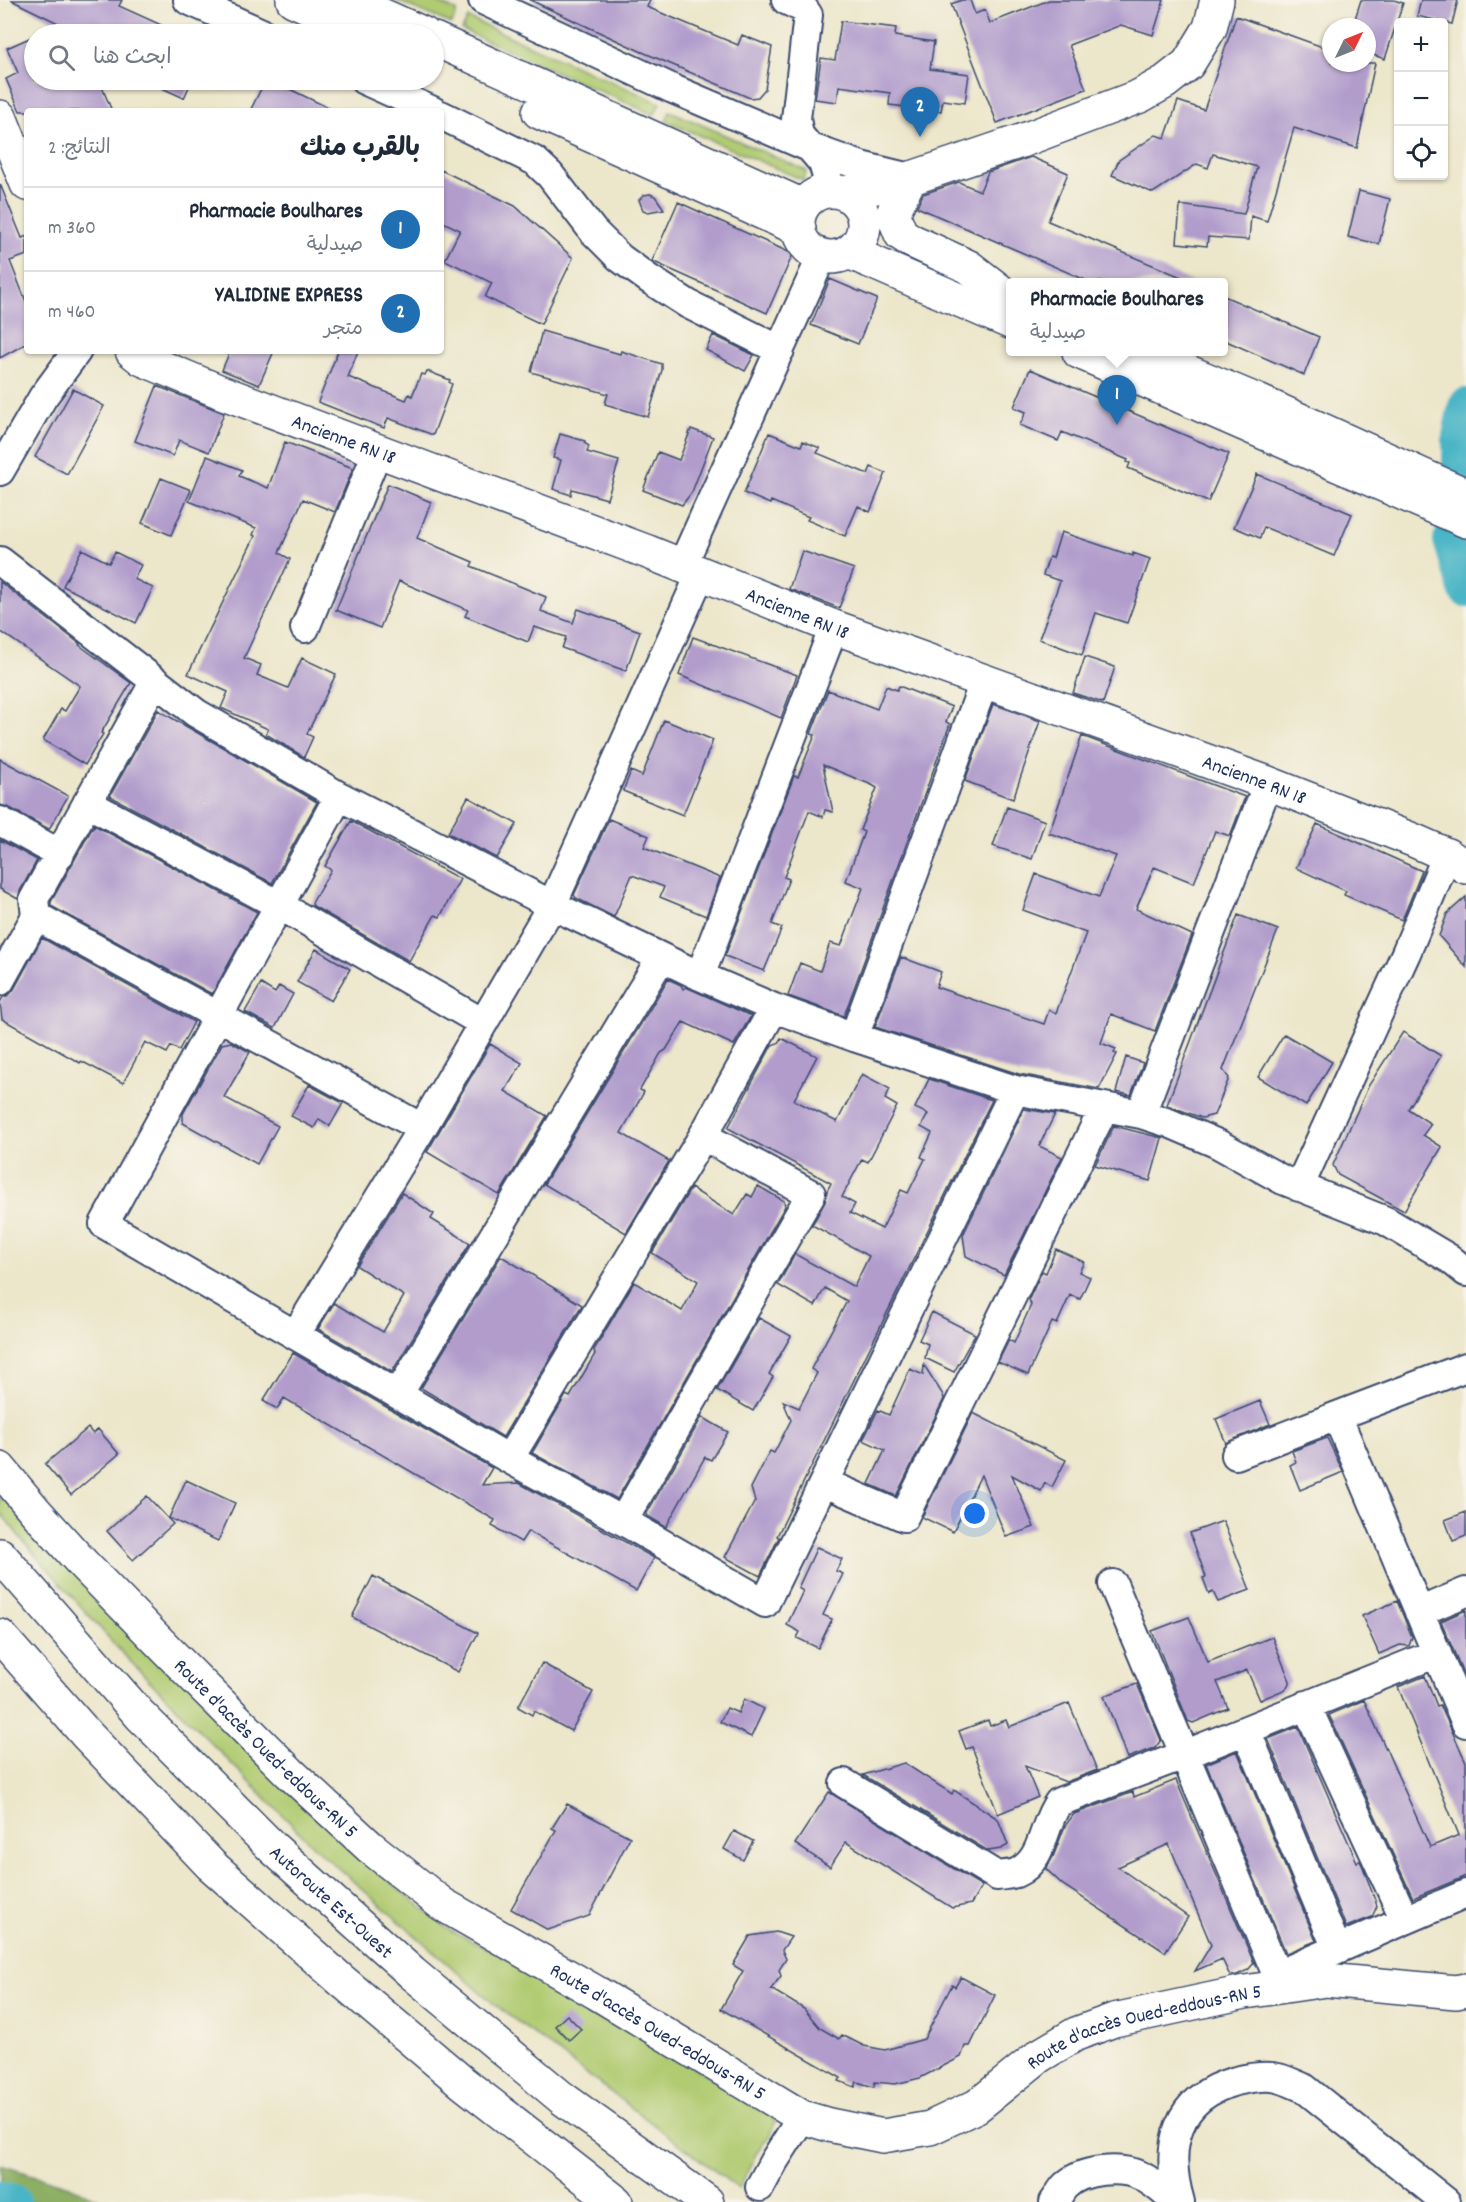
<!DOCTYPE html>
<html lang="ar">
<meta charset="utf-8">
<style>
:root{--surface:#fff;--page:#f2f2f3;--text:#1f2937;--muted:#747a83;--line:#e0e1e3;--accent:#1f6fb2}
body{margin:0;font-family:Dekko,"Playpen Sans Arabic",sans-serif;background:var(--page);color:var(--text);direction:rtl}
.controls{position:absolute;right:18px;top:18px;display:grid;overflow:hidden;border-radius:6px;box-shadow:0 2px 4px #0004}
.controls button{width:54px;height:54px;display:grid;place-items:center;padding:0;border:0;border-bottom:2px solid var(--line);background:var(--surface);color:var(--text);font:30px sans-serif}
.compass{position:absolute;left:1322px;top:18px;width:54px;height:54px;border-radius:50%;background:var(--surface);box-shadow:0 2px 4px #0004;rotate:47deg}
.you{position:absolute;left:975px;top:1514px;width:21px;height:21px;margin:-15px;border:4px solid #fff;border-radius:50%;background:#1a73e8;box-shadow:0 0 0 9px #1a73e833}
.badge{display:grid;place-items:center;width:39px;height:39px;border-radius:50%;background:var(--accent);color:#fff;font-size:20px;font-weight:700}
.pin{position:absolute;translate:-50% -50px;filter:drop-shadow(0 2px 3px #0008)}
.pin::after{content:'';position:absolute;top:32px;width:21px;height:18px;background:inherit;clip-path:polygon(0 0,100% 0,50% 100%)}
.popup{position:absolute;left:1006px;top:278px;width:222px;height:78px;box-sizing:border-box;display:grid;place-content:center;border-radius:6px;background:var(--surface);filter:drop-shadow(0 2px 4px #0005);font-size:20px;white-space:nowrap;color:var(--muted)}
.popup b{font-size:22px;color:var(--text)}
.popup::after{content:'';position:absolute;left:50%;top:100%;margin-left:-12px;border:12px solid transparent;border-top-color:var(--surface)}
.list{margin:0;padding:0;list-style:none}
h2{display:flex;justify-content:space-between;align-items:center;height:78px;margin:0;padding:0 24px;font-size:26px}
h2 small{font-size:20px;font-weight:400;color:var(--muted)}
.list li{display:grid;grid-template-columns:39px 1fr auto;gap:18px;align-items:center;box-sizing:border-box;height:84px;padding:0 24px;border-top:2px solid var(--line)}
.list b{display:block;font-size:22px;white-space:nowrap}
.list p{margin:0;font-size:20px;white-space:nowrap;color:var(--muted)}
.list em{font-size:20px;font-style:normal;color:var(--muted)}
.icon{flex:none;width:33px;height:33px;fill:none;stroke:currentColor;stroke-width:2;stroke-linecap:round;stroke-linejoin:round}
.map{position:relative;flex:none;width:1466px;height:2202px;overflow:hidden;direction:ltr}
.search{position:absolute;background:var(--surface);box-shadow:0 2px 4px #0004;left:24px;top:24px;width:420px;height:66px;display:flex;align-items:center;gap:15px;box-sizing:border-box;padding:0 21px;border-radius:33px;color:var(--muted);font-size:22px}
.panel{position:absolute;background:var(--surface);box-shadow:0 2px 4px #0004;left:24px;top:108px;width:420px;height:246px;border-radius:6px;direction:rtl}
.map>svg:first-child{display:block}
.green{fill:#b0cb71;stroke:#667d68;stroke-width:1.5}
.forest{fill:#8caf63;stroke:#546f60;stroke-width:1.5}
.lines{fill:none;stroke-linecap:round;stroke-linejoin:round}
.river{stroke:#49b5c6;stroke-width:36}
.building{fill:#b19ccc}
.minor-casing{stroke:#3a4a6e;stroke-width:32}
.major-casing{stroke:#3a4a6e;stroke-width:36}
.highway-casing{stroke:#3a4a6e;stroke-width:36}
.minor{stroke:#fff;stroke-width:28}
.major{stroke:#fff;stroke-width:33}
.highway{stroke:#fff;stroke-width:33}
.labels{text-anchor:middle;stroke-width:5;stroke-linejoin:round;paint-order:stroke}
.street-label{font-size:20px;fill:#1b2f5e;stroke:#f7f3e8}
</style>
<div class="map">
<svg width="1466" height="2202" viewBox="0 0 1466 2202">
<rect width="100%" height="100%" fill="#f7f3e8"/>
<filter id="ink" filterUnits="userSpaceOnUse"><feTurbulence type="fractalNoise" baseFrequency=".0167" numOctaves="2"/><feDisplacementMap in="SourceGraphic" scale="12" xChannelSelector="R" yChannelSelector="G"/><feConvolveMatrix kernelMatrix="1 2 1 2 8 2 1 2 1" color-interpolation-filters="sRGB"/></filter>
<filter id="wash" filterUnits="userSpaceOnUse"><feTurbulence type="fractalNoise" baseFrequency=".008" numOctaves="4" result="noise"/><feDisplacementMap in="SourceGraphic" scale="24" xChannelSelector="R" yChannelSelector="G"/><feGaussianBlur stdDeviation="1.35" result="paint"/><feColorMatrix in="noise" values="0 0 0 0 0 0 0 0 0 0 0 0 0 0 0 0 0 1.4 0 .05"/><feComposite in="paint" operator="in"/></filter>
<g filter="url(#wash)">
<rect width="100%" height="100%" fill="#ece6ca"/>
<path class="green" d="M395 0H431L457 11 452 24Z
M468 18 660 103 654 115 462 30Z
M670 111 807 171 803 180 666 121Z
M0 1487 363 1860 451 1931 521 1965 768 2111 776 2121 769 2136 756 2154 739 2189 494 2004 315 1848 123 1654 23 1541 0 1512Z"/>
<path class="forest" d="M0 2165 69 2186 105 2202H0Z"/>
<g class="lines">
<path class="river" d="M1460 467V436L1466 406
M1451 540 1466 589
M0 2199 13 2202"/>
</g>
<g id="blocks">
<path class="building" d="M11 0H122L119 6 181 34H39L62 25Z
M530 0H650L647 7 738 45 742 35 772 47 765 89 758 97 750 98 640 51Z
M962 0H970L975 14 985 10 990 23 1049 0H1164L1153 35 1121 25 1069 45 1086 89 997 123 951 4Z
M1361 0H1394L1403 3 1385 59 1367 53V27L1353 25Z
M1421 0H1458L1452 24 1417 16Z
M1236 16 1331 50V63H1375L1357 148 1294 128 1267 221 1251 216 1249 240 1208 237 1207 246 1177 243 1180 205 1244 214 1257 167 1213 154 1208 168 1197 164 1153 193 1112 175 1119 160 1156 135 1165 138 1178 101 1204 110Z
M841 21 896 28 895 36 934 42 930 69 969 74 965 103 943 100 941 111 889 105 890 93 839 86 837 102 815 99 821 58 835 60Z
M34 36V80H99L112 111H20L6 79 18 73 7 48Z
M144 80H192L184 98Z
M273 81 335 111H250L264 83 270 86Z
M1031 157 1068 173 1048 221 1193 282H1090L917 207 923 194 959 182 980 191 988 172Z
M441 170 515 206 573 258 541 324 485 297 492 283 445 260 460 230 441 221Z
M0 184 22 238 27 236V255L10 261 27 304V343L0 358Z
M1359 191 1390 199 1379 244 1348 237Z
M650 194 655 196 664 209 648 212 643 210 639 200 644 195Z
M678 202 793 254 767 313 652 261Z
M830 279 877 299 858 344 811 325Z
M1224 296 1319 337 1304 375 1224 340Z
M542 331 620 354 621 351 662 364V370L648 417 605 404 608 394 531 372Z
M713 335 754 355 745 371 706 350Z
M230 351H274L259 385 222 370Z
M338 351H358L348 377 406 400 409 394 412 396 421 374 425 375 427 371 450 380 449 382 452 384 433 435 388 418 384 428 318 402Z
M1030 369 1229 454 1208 502 1128 468 1130 463 1127 462 1128 460 1062 432 1058 441 1020 425 1026 412 1014 407Z
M157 386 224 413 209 452 179 440 173 456 135 441Z
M73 389 104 406 67 474 35 457Z
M691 429 713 437 692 492 682 505 643 490 658 452 679 460Z
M769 433 801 446 803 441 820 448 817 453 868 474 871 467 886 473 870 512 858 506 845 536 807 520 809 517 771 501 770 504 744 493Z
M560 434 585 441 584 443 589 446 587 452 619 461 607 499 572 489 571 495 553 489 561 460 553 458Z
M285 442 353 468 335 512 303 499 279 553 290 559 244 658 261 665 257 675 288 688 302 658 336 674 307 734 313 737 304 757 266 734 268 729 221 708 228 692 188 674 255 536 253 535 256 528 189 501 207 456 242 470 239 476 268 488Z
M1257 474 1352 514 1334 556 1264 527 1260 538 1234 527Z
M161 478 191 490 171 535 142 523Z
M388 484 431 502 417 538 473 562 471 566 546 597 541 611 573 623 578 609 640 631 626 671 562 648 566 637 534 627 528 642 465 616 468 610 399 581 380 628 336 610Z
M1061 532 1133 556V553L1150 559 1127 623 1096 613 1082 655 1039 639 1060 581 1043 575 1049 557 1053 558Z
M82 549 109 563 115 552 141 565 134 579 153 588 136 623 63 586Z
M802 551 854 569 839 608 789 589Z
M0 582 80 644 79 645 131 683 101 733 103 734 85 765 43 740 61 709 65 711 80 686 0 631Z
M693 637 797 675 781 718 679 675Z
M1085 657 1115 667 1103 703 1073 693Z
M886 686 897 690 899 686 952 707 946 722 950 724 844 1016 788 996 800 963 820 971 830 943 841 946 863 888 846 881 864 832 860 830 877 788 872 785 823 765 833 812 825 810 823 817 809 811 784 877 789 879 772 924 782 928 764 971 725 956 794 776 798 777 815 735 811 734 828 690 877 709Z
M993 704 1040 721 1013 799 965 781Z
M158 710 317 802 272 883 110 796Z
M664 720 713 740 683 815 623 791 631 771 642 776Z
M1082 736 1245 797 1230 836 1215 831 1194 883 1154 867 1136 909 1192 935 1155 1031 1111 1014 1101 1043 1116 1049 1114 1053 1117 1054 1099 1089 1019 1074 875 1027 901 957 941 972 936 987 1044 1024 1049 1010 1056 1013 1086 933 1023 910 1036 874 1099 897 1116 856 1049 833Z
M0 759 68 796 49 829 8 807 0 805Z
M468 797 517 824 497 858 448 833Z
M1007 807 1045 821 1032 859 993 846Z
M609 819 649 836 644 847 720 878 706 916 660 897 664 887 632 875 614 917 576 898 574 895Z
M351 821 460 879 440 917 435 915 409 961 313 906 312 903 331 870 325 866Z
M1317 824 1422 871 1402 920 1344 895 1346 891 1296 868Z
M94 825 257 912 212 994 51 906V902Z
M0 840 37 860 20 891 18 899 0 889Z
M1466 897V967L1439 936 1447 914Z
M1238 915 1278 930 1223 1070 1229 1078 1214 1115 1202 1118 1167 1105Z
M42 938 194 1022 179 1050 171 1046 167 1053 145 1042 123 1083 81 1061 80 1063 2 1019 0 1002 3 997 9 995 14 989Z
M316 949 350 969 331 1001 297 982Z
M668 979 681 985 683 989 686 987 751 1016 734 1045 683 1022 666 1050 661 1053 640 1090 644 1092 621 1133 669 1161 626 1233 544 1184Z
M261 984 275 993 279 986 293 994 275 1028 245 1012Z
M1403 1032 1441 1056 1408 1109 1431 1124 1423 1135 1442 1147 1404 1211 1338 1175 1333 1165 1369 1085Z
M1284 1034 1332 1062 1306 1106 1258 1077Z
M781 1038 817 1056 794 1100 837 1122 862 1074 890 1089 885 1099 897 1106 868 1162 862 1159 842 1197 855 1204 850 1213 882 1229 901 1190 908 1193 925 1159 921 1157 932 1133 921 1127 928 1114 915 1108 929 1079 992 1100 777 1536 779 1537 760 1576 725 1557 755 1501 751 1488 770 1451 774 1453 791 1420 783 1401 799 1408 817 1373 811 1369 847 1301 825 1288 815 1306 778 1285 795 1254 854 1287 869 1256 812 1225 825 1202 827 1191 831 1183 728 1128 772 1045 778 1043Z
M231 1042 250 1052 224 1097 278 1126 257 1164 183 1123V1114L222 1044Z
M490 1044 522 1063 505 1091 547 1116 499 1195 427 1152Z
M1126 1057 1143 1063 1131 1095 1116 1092Z
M309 1085 343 1103 330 1126 319 1119 314 1128 291 1116Z
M1024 1109 1055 1114 1039 1146 1062 1157 1004 1275 966 1256 963 1235Z
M1114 1126 1162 1138 1150 1181 1095 1165Z
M758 1186 784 1201 785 1206 617 1499 532 1453 566 1395 570 1397 595 1354 594 1350 634 1282 682 1311 698 1281 652 1253 691 1188 734 1215 747 1194 752 1197Z
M402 1193 434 1214 431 1219 470 1243 392 1372 318 1329 334 1303 383 1332 404 1296 357 1266Z
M1056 1249 1084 1262 1079 1272 1090 1277 1080 1299 1070 1295 1057 1324 1052 1322 1028 1375 998 1362 1009 1340 1014 1343 1031 1305 1029 1299 1042 1271 1046 1273Z
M501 1256 582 1305 503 1437 421 1388Z
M932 1312 975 1334 954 1372 925 1358 928 1344 919 1340Z
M759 1318 791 1336 769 1374 773 1377 753 1411 717 1390Z
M293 1353 492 1468 482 1485 519 1483 654 1558 636 1591 528 1531 521 1542 492 1526 495 1520 284 1398 277 1409 263 1401Z
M924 1365 943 1395 944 1399 896 1496 869 1484 885 1450 863 1440 878 1410 889 1415 910 1369 923 1375Z
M1260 1401 1270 1424 1226 1443 1216 1419Z
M973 1413 1066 1460 1052 1487 1045 1483 1041 1491 1012 1475 1034 1527 1006 1537 981 1475 953 1532 922 1517Z
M702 1417 728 1432 711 1460 705 1457 666 1527 646 1515Z
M88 1428 93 1434 98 1429 119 1454 71 1495 45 1464Z
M1327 1438 1343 1472 1300 1490 1290 1465 1296 1462 1292 1451Z
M186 1480 235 1503 218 1541 169 1518Z
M147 1496 173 1524 133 1560 107 1531Z
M1466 1512V1536L1453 1541 1445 1520Z
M1223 1521 1250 1590 1218 1602 1213 1592 1209 1594 1203 1578 1206 1577 1190 1533Z
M817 1547 842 1559 836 1571 843 1574 823 1615 832 1619 818 1648 797 1638 800 1632 787 1625 803 1591 798 1588Z
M373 1576 478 1633 458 1672 352 1617Z
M1397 1601 1412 1637 1409 1646 1400 1645 1379 1654 1362 1616Z
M1466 1610V1680L1441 1621Z
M1189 1617 1208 1662 1272 1637 1290 1681 1286 1689 1260 1700 1247 1670 1217 1682 1228 1708 1193 1723 1188 1721 1152 1631Z
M542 1663 593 1692 571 1731 534 1711 532 1715 518 1707Z
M1425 1676 1437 1706 1440 1705 1466 1762V1876L1413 1898 1329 1715 1364 1700 1430 1847 1459 1835 1398 1687Z
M1137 1684 1161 1740 1155 1748 1127 1758 1104 1696Z
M744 1699 764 1709 751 1737 720 1722 727 1708 738 1713Z
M1069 1703 1097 1770 1066 1782 1025 1766 1038 1797 998 1814 972 1747 966 1749 959 1731 988 1720 990 1726 1006 1720 1009 1727Z
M1298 1727 1357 1862 1360 1861 1363 1867 1377 1906 1372 1917 1346 1927 1268 1739Z
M1237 1751 1316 1941 1286 1953 1206 1764Z
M904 1763 952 1794 954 1790 998 1819 1008 1845 1001 1849 988 1851 863 1775Z
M1176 1780 1254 1963 1248 1970 1237 1975 1230 1976 1222 1959 1195 1971 1211 1945 1169 1844 1118 1867 1188 1917 1165 1952 1063 1885 1046 1869 1053 1857 1065 1826 1074 1814 1133 1792 1134 1797Z
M829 1792 982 1886 971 1904 952 1908 846 1842 830 1867 795 1844Z
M567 1804 630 1837 589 1916 548 1930 511 1909 556 1830 552 1828Z
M734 1831 753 1841 743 1860 724 1849Z
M776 1932 791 1937 782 1950 786 1959 779 1970 781 1976 771 1989 804 2009 820 2028 839 2039 842 2035 864 2046 885 2050 924 2039 952 1985 955 1987 961 1977 995 1995 970 2046H965L961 2057 920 2078 895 2084 875 2082 874 2087 857 2082 855 2087 839 2081 841 2078 721 2009 743 1971 733 1965 750 1936Z
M567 2015 581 2029 569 2040 555 2026Z"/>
</g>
</g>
<g filter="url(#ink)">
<use href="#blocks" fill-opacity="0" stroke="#3a4a6e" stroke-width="1.5"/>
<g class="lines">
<g class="minor-casing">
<path id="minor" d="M188 0 264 34
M483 0 673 89 811 148 861 166 910 178
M786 0 803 8 808 15 796 119 799 135 823 163 831 191
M364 80 433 111
M441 115 535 161 550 175 593 231 620 258 649 279 688 304 780 350
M0 471 43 397 77 351
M0 561 196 713 339 796 552 905 700 976 774 1008 854 1037 1015 1090 1141 1114 1169 1123 1218 1144 1283 1180 1386 1221 1450 1259 1466 1272
M682 566 822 256
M305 628 378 450
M339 796 104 1224 509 1459 623 1521 765 1603 1015 1090
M87 803 279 905 483 1023
M0 821 60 854
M36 916 422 1128
M700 976 834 627
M0 981 36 916 34 899 155 681
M854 1037 984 682
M1141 1114 1268 783
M1299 1187 1406 953 1447 855
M296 1334 422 1128 552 905 701 573
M1466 1367 1337 1416 1466 1723
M399 1393 661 958
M1236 1455 1337 1416
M509 1459 703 1136 774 1008
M825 1483 904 1517 1104 1108
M623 1521 811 1194 703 1136
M1113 1584 1277 1975
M1419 1612 1466 1592
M1306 1705 1405 1920
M1246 1730 1337 1949
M844 1783 997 1876C1003 1875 1010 1875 1016 1873 1045 1860 1042 1824 1059 1802L1184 1755 1437 1653
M1280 1986 1277 1975 1466 1894
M760 2187 774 2161 802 2117
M1054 2202C1058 2197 1061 2190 1065 2186 1082 2169 1121 2166 1141 2176 1154 2182 1165 2193 1176 2202
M1180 2202C1164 2147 1175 2097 1236 2081 1249 2078 1265 2075 1278 2078 1287 2080 1296 2085 1304 2088L1446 2202"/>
</g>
<g class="major-casing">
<g id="major">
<path d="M293 0 369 34"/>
<path d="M348 0 424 34"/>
<path d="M434 39 803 206"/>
<path d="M539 112 799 229"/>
<path d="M0 117 27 184"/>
<path d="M910 178 894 211 895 219 901 234 912 241 969 267 1004 294"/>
<circle cx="831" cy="224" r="33"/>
<path d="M845 193 897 183 1021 141 1140 96 1165 82 1188 64 1210 28 1217 0"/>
<path d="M849 252 1010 322"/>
<path id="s1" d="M132 351 142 359 221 392 648 552 834 627 1268 783 1413 840 1447 855 1466 867"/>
<path d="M1079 352 1466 521"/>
<path d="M1141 352 1258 401 1466 495"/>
<path id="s2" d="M0 1469 36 1512 84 1565 173 1656 290 1773 370 1847 442 1904 597 1993 802 2117 829 2125 883 2136 930 2128 977 2106 1039 2056 1076 2034 1114 2020 1245 1992 1326 1980 1456 1992 1466 1990"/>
</g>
</g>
<g class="highway-casing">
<g id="highway">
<path id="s3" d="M0 1555 140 1715 273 1848 412 1973 562 2098 707 2202"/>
<path d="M0 1636 87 1735 211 1865 341 1980 463 2083 616 2202"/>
</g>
</g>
<use href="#minor" class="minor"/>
<use href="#major" class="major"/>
<use href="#highway" class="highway"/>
</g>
</g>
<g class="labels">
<g class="street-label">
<text dy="7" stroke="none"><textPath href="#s1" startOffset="230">Ancienne RN 18</textPath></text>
<text dy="7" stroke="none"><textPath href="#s1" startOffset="716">Ancienne RN 18</textPath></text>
<text dy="7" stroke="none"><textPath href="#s1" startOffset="1202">Ancienne RN 18</textPath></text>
<text dy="7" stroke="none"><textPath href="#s2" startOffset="386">Route d'accès Oued-eddous-RN 5</textPath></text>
<text dy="7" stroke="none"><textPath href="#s3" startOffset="480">Autoroute Est-Ouest</textPath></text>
<text dy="7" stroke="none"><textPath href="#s2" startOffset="872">Route d'accès Oued-eddous-RN 5</textPath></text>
<text dy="7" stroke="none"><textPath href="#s2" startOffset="1412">Route d'accès Oued-eddous-RN 5</textPath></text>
</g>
</g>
</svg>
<div class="controls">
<button>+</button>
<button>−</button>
<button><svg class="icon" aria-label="locate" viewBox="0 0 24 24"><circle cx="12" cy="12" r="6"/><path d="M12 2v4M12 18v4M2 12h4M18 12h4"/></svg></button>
</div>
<svg class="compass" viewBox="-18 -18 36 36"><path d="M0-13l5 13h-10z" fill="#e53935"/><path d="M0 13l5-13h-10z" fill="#747a83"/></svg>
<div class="you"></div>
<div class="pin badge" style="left:1117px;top:425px">1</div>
<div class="popup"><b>Pharmacie Boulhares</b>صيدلية</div>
<div class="pin badge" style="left:920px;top:137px">2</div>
<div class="search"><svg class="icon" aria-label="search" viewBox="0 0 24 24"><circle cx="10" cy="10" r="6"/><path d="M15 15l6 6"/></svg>ابحث هنا</div>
<section class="panel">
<h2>بالقرب منك<small>النتائج: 2</small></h2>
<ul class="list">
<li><span class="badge">1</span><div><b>Pharmacie Boulhares</b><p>صيدلية</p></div><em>360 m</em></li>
<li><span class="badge">2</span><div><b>YALIDINE EXPRESS</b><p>متجر</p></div><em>460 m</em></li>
</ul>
</section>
</div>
